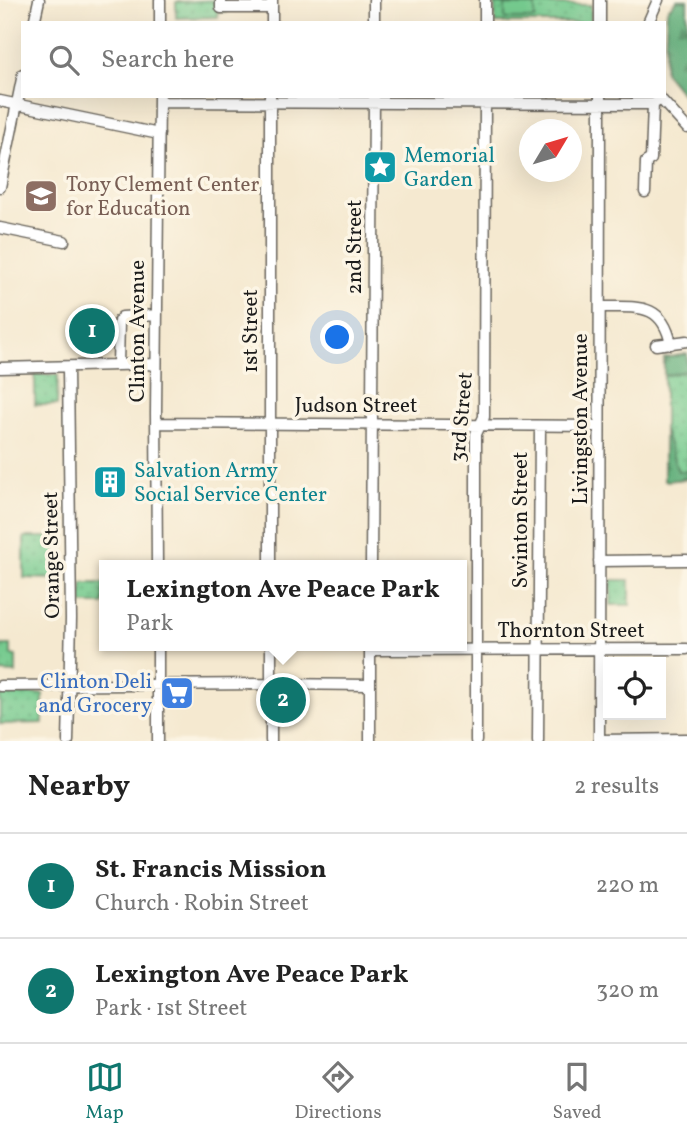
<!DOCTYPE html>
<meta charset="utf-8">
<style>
:root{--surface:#fff;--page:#f2f2f2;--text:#222;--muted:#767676;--line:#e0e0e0;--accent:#0f766e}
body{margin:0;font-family:Vollkorn,serif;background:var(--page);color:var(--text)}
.controls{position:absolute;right:21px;bottom:21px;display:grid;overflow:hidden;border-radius:0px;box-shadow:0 7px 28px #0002}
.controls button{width:63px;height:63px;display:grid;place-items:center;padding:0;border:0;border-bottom:2px solid var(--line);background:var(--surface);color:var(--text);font:35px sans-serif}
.compass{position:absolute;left:519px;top:119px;width:63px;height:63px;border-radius:50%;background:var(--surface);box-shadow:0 7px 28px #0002;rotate:52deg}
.you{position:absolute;left:338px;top:338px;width:24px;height:24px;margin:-18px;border:5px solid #fff;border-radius:50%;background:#1a73e8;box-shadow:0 0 0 10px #1a73e833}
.badge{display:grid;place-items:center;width:46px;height:46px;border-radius:50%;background:var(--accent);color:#fff;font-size:23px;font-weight:700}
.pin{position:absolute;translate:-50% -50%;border:4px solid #fff;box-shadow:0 2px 7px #0006}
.popup{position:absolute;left:99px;top:560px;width:368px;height:91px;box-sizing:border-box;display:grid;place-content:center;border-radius:0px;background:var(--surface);filter:drop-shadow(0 2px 5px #0005);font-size:23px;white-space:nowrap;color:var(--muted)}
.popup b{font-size:26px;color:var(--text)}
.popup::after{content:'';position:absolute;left:50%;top:100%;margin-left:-14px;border:14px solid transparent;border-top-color:var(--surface)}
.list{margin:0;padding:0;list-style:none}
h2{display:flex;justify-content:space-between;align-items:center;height:91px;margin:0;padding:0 28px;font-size:30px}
h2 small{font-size:23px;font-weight:400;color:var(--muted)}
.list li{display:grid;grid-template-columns:46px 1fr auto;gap:21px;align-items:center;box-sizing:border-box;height:105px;padding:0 28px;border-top:2px solid var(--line)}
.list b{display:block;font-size:26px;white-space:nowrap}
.list p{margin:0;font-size:23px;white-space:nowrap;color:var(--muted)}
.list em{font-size:23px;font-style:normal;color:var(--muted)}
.icon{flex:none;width:38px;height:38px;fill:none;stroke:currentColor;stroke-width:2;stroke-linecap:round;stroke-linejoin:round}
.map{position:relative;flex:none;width:687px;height:741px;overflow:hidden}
.search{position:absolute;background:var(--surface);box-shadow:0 7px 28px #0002;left:21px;right:21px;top:21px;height:77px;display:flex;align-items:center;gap:18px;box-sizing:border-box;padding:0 24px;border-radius:0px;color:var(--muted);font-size:26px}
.sheet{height:301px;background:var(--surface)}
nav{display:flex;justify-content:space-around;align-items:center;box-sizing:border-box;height:98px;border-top:2px solid var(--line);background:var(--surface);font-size:19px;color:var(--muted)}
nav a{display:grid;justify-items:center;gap:4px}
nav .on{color:var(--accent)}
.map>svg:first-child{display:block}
.green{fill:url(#green-dots);stroke:#487355;stroke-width:2}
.forest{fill:url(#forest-firs);stroke:#3e654a;stroke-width:2}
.pitch{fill:#74ca8e;stroke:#487355;stroke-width:2}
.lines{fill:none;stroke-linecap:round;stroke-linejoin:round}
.minor-casing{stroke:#68645b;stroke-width:13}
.minor{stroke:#fff;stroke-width:10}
.labels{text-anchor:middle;stroke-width:7;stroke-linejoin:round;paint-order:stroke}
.culture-label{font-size:21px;fill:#0d838f;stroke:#fcf5e5;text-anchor:start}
.education-label{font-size:21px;fill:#785e54;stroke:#fcf5e5;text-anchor:start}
.street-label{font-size:21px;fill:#1c1c1c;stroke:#fcf5e5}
.shop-label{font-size:21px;fill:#366cbe;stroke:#fcf5e5;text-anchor:end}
</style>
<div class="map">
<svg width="687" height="741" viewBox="0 0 687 741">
<defs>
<pattern id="green-dots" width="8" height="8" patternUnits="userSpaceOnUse" patternTransform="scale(1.75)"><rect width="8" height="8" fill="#74ca8e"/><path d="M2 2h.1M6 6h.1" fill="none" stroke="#64ad7a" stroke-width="1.8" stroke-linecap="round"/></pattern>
<pattern id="forest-firs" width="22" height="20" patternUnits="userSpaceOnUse" patternTransform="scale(1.75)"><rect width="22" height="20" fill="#5fae79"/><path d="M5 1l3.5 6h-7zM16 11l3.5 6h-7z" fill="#4e8d62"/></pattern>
</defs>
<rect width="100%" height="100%" fill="#fcf5e5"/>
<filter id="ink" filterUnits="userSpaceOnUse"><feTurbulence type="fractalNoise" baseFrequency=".0143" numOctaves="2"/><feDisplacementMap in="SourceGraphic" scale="14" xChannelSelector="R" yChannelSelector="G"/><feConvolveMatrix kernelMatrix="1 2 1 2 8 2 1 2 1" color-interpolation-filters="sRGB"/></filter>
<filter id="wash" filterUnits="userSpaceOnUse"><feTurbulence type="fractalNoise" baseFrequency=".00686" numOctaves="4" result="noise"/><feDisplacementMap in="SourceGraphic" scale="28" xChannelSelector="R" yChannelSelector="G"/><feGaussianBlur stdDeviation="1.57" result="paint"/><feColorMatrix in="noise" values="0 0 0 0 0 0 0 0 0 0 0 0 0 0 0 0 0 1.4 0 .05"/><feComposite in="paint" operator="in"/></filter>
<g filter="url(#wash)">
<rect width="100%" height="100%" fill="#f5e9d0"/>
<path class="green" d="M226 0V12H217L218 17 176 18V2Z
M495 4 591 5V23H495Z
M687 354V479L664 481V358Z
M35 374 58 375 57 405H35Z
M24 537H56V579L24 578Z
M611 580H630V605H611Z
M82 583H104V604H82Z
M0 645H11V655L16 656V673L0 672Z
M0 694H43V723L0 724Z"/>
<path class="forest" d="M677 0H687V100L664 72 667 10Z
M687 354V371L664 376V358Z
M664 430 678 471H687V479L664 481Z"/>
<path class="pitch" d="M505 5 535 6V19H505Z"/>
</g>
<g filter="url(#ink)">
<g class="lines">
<g class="minor-casing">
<path id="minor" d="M221 0V8H272
M34 23 39 0
M160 23V0
M272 23V0
M374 23V0
M485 23V0
M600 23V0
M648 23 658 0
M658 96 687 128
M0 101 159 134
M160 102 638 104H653L660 100
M0 187 23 74
M645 192 646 162 651 159 653 104
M0 228 64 241
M600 307C634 308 662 300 671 344
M656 345 687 341
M118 365 119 321 122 317 157 315
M0 368 156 364
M68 368 71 619 68 741
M156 423 598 426
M599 561 687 560
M157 565 156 413 159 96
M270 565V96
M371 565 374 96
M370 650 687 649
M0 686 272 684 369 685
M599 740 687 739
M158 741V646
M271 741V646
M370 741V646
M476 741V434L484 417 485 96
M538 741 540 426
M599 741 600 96"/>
</g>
<use href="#minor" class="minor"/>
</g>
</g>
<defs>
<g id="sight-square" transform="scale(1.75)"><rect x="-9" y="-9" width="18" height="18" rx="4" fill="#0f9aa8" stroke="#fcf5e5"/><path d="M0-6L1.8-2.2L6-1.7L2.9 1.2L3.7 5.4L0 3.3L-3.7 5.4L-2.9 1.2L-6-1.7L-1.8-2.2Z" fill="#fff"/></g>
<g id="school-square" transform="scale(1.75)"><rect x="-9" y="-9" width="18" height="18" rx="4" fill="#8d6e63" stroke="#fcf5e5"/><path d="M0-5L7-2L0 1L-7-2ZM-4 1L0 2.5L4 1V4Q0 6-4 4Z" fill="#fff"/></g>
<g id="building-square" transform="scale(1.75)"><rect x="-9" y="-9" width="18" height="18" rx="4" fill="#0f9aa8" stroke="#fcf5e5"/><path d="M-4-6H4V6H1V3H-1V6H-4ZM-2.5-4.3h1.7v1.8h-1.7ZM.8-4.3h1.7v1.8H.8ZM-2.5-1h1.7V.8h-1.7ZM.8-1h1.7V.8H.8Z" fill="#fff"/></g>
<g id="supermarket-square" transform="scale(1.75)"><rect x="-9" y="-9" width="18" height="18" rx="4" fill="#3f7fe0" stroke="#fcf5e5"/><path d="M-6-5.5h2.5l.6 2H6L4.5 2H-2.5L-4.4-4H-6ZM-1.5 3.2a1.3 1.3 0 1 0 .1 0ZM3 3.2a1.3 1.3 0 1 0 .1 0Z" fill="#fff"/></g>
</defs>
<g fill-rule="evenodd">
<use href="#sight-square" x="380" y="167"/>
<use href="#school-square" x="41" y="196"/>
<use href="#building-square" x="110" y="482"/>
<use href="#supermarket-square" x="177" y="693"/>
</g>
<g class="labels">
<g class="culture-label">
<text x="404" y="162">Memorial<tspan x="404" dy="24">Garden</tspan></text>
<text x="134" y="477">Salvation Army<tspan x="134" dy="24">Social Service Center</tspan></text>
</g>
<g class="education-label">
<text x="66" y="191">Tony Clement Center<tspan x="66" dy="24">for Education</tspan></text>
</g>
<g class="street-label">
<text transform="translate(354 247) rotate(-90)" y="7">2nd Street</text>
<text transform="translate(137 331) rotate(-90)" y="7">Clinton Avenue</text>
<text transform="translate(250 331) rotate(-90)" y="7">1st Street</text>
<text x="356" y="412">Judson Street</text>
<text transform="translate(461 417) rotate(-85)" y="7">3rd Street</text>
<text transform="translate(580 419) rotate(-90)" y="7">Livingston Avenue</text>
<text transform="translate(520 520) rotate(-90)" y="7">Swinton Street</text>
<text transform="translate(51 555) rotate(-91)" y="7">Orange Street</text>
<text x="571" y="637">Thornton Street</text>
</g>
<g class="shop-label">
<text x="152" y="688">Clinton Deli<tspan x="152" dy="24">and Grocery</tspan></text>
</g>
</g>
</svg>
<div class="controls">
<button><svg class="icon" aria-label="locate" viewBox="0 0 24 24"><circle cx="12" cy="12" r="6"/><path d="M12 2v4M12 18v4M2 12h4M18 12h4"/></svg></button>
</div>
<svg class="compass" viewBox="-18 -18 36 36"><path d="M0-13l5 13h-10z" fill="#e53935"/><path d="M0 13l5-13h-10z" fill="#767676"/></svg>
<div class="you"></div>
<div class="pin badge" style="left:92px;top:331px">1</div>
<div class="pin badge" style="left:283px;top:700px">2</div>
<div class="popup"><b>Lexington Ave Peace Park</b>Park</div>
<div class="search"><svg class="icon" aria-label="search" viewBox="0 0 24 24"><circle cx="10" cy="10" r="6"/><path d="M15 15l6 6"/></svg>Search here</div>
</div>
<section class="sheet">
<h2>Nearby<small>2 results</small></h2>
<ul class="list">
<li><span class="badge">1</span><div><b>St. Francis Mission</b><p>Church · Robin Street</p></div><em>220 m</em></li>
<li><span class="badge">2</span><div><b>Lexington Ave Peace Park</b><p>Park · 1st Street</p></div><em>320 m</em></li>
</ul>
</section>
<nav>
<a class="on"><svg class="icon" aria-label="map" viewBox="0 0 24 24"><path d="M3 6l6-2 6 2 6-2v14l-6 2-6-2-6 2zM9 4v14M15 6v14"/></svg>Map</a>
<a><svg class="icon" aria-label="directions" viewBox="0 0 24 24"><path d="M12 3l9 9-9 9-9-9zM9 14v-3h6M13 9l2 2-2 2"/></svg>Directions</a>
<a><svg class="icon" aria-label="saved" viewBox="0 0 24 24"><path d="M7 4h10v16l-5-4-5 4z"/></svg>Saved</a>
</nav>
